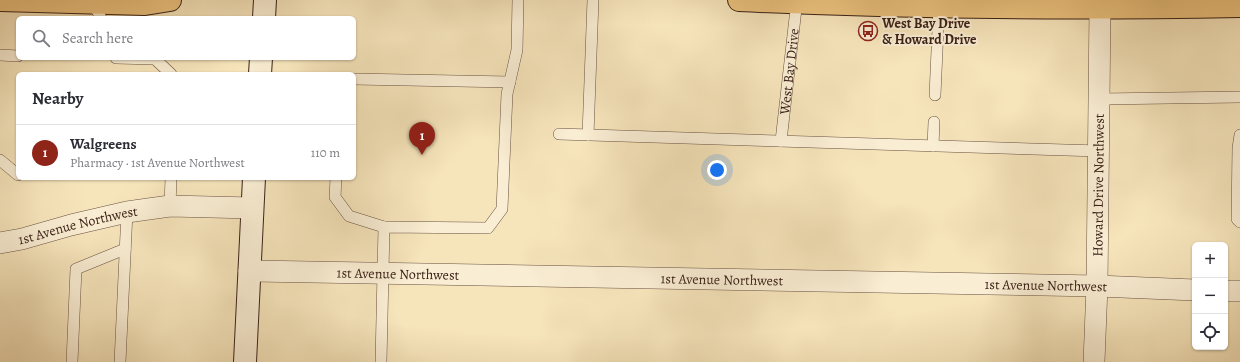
<!DOCTYPE html>
<meta charset="utf-8">
<style>
:root{--surface:#fff;--page:#f2f2f3;--text:#2b2b33;--muted:#7c7c81;--line:#e1e1e2;--accent:#8f2418}
body{margin:0;font-family:Alegreya,serif;background:var(--page);color:var(--text)}
.controls{position:absolute;right:12px;bottom:12px;display:grid;overflow:hidden;border-radius:6px;box-shadow:0 1px 3px #0004}
.controls button{width:36px;height:36px;display:grid;place-items:center;padding:0;border:0;border-bottom:1px solid var(--line);background:var(--surface);color:var(--text);font:20px sans-serif}
.you{position:absolute;left:717px;top:170px;width:14px;height:14px;margin:-10px;border:3px solid #fff;border-radius:50%;background:#1a73e8;box-shadow:0 0 0 6px #1a73e833}
.badge{display:grid;place-items:center;width:26px;height:26px;border-radius:50%;background:var(--accent);color:#fff;font-size:13px;font-weight:700}
.pin{position:absolute;translate:-50% -33px;filter:drop-shadow(0 1px 2px #0008)}
.pin::after{content:'';position:absolute;top:21px;width:14px;height:12px;background:inherit;clip-path:polygon(0 0,100% 0,50% 100%)}
.list{margin:0;padding:0;list-style:none}
h2{display:flex;justify-content:space-between;align-items:center;height:52px;margin:0;padding:0 16px;font-size:17px}
h2 small{font-size:13px;font-weight:400;color:var(--muted)}
.list li{display:grid;grid-template-columns:26px 1fr auto;gap:12px;align-items:center;box-sizing:border-box;height:56px;padding:0 16px;border-top:1px solid var(--line)}
.list b{display:block;font-size:15px;white-space:nowrap}
.list p{margin:0;font-size:13px;white-space:nowrap;color:var(--muted)}
.list em{font-size:13px;font-style:normal;color:var(--muted)}
.icon{flex:none;width:22px;height:22px;fill:none;stroke:currentColor;stroke-width:2;stroke-linecap:round;stroke-linejoin:round}
.map{position:relative;flex:none;width:1240px;height:362px;overflow:hidden}
.search{position:absolute;background:var(--surface);box-shadow:0 1px 3px #0004;left:16px;top:16px;width:340px;height:44px;display:flex;align-items:center;gap:10px;box-sizing:border-box;padding:0 14px;border-radius:6px;color:var(--muted);font-size:15px}
.panel{position:absolute;background:var(--surface);box-shadow:0 1px 3px #0004;left:16px;top:72px;width:340px;height:108px;border-radius:6px}
.map>svg:first-child{display:block}
.lines{fill:none;stroke-linecap:round;stroke-linejoin:round}
.lane-casing{stroke:#695241;stroke-width:12}
.street-casing{stroke:#695241;stroke-width:22}
.secondary-casing{stroke:#3a2118;stroke-width:24}
.primary-casing{stroke:#3a2118;stroke-width:24}
.lane{stroke:#f9edd3;stroke-width:11}
.street{stroke:#f9edd3;stroke-width:21}
.secondary{stroke:#f9edd3;stroke-width:22}
.primary{stroke:#ebc27e;stroke-width:22}
.labels{text-anchor:middle;stroke-width:4;stroke-linejoin:round;paint-order:stroke}
.poi-label{font-size:14px;font-weight:bold;fill:#3a2118;stroke:#f9edd3;text-anchor:start}
.street-label{font-size:14px;fill:#3a2118;stroke:#f9edd3}
</style>
<div class="map">
<svg width="1240" height="362" viewBox="0 0 1240 362">
<rect width="100%" height="100%" fill="#f6e4bb"/>
<filter id="stains"><feTurbulence type="fractalNoise" baseFrequency=".005" numOctaves="4"/><feColorMatrix values="0 0 0 0 .2 0 0 0 0 .09 0 0 0 0 .02 0 0 0 .5 -.17"/></filter>
<radialGradient id="worn" r=".72"><stop offset=".6" stop-color="#630" stop-opacity="0"/><stop offset="1" stop-color="#630" stop-opacity=".3"/></radialGradient>
<g class="lines">
<g class="lane-casing">
<g id="lane">
<path d="M93 3 101 18"/>
<path d="M0 55 18 56"/>
<path d="M116 58 155 59 171 74"/>
<path d="M354 79 510 82"/>
<path d="M935 95 939 6"/>
<path d="M1100 99 1240 97"/>
<path d="M559 134 1099 151"/>
<path d="M588 135 593 0"/>
<path d="M1240 135 1238 148 1237 219 1240 222"/>
<path id="s1" d="M781 141 797 0"/>
<path d="M933 146 934 122"/>
<path d="M0 160 18 175"/>
<path d="M336 178 335 197 349 216 384 227"/>
<path d="M170 206 171 178"/>
<path d="M72 362 76 269 125 249"/>
<path d="M120 362 127 212"/>
<path d="M381 362 384 227 488 228 502 209 507 94 517 50 518 0"/>
</g>
</g>
<g class="street-casing">
<g id="street">
<path id="s2" d="M0 243 22 239 71 225 127 212 170 206 252 208"/>
<path id="s3" d="M249 271 1097 286 1195 290"/>
<path d="M1225 291H1240"/>
<path id="s4" d="M1094 362 1097 286 1100 8"/>
</g>
</g>
<g class="secondary-casing">
<path id="secondary" d="M264 18 265 0
M260 74 261 58
M245 362 254 178"/>
</g>
<g class="primary-casing">
<path id="primary" d="M0 0 145 4 170 0
M739 0C906 8 1073 9 1240 6"/>
</g>
<use href="#lane" class="lane"/>
<use href="#street" class="street"/>
<use href="#secondary" class="secondary"/>
<use href="#primary" class="primary"/>
</g>
<defs>
<g id="bus-ring" transform="scale(1)"><circle r="9.5" fill="#f9edd3" stroke="#8f2418" stroke-width="1.5"/><path d="M-5-6H5V4H4V6H2V4H-2V6H-4V4H-5ZM-3.5-4V0h7V-4ZM-3.5 1.2v1.5H-2V1.2ZM2 1.2v1.5H3.5V1.2Z" fill="#8f2418"/></g>
</defs>
<g fill-rule="evenodd">
<use href="#bus-ring" x="868" y="31"/>
</g>
<g class="labels">
<g class="poi-label">
<text x="882" y="28">West Bay Drive<tspan x="882" dy="16">&amp; Howard Drive</tspan></text>
</g>
<g class="street-label">
<text dy="5" stroke="none"><textPath href="#s1" startOffset="70">West Bay Drive</textPath></text>
<text dy="5" stroke="none"><textPath href="#s4" startOffset="177">Howard Drive Northwest</textPath></text>
<text dy="5" stroke="none"><textPath href="#s2" startOffset="80">1st Avenue Northwest</textPath></text>
<text dy="5" stroke="none"><textPath href="#s3" startOffset="149">1st Avenue Northwest</textPath></text>
<text dy="5" stroke="none"><textPath href="#s3" startOffset="473">1st Avenue Northwest</textPath></text>
<text dy="5" stroke="none"><textPath href="#s3" startOffset="797">1st Avenue Northwest</textPath></text>
</g>
</g>
<rect width="100%" height="100%" filter="url(#stains)"/>
<rect width="100%" height="100%" fill="url(#worn)"/>
</svg>
<div class="controls">
<button>+</button>
<button>−</button>
<button><svg class="icon" aria-label="locate" viewBox="0 0 24 24"><circle cx="12" cy="12" r="6"/><path d="M12 2v4M12 18v4M2 12h4M18 12h4"/></svg></button>
</div>
<div class="you"></div>
<div class="pin badge" style="left:422px;top:155px">1</div>
<div class="search"><svg class="icon" aria-label="search" viewBox="0 0 24 24"><circle cx="10" cy="10" r="6"/><path d="M15 15l6 6"/></svg>Search here</div>
<section class="panel">
<h2>Nearby<small></small></h2>
<ul class="list">
<li><span class="badge">1</span><div><b>Walgreens</b><p>Pharmacy · 1st Avenue Northwest</p></div><em>110 m</em></li>
</ul>
</section>
</div>
